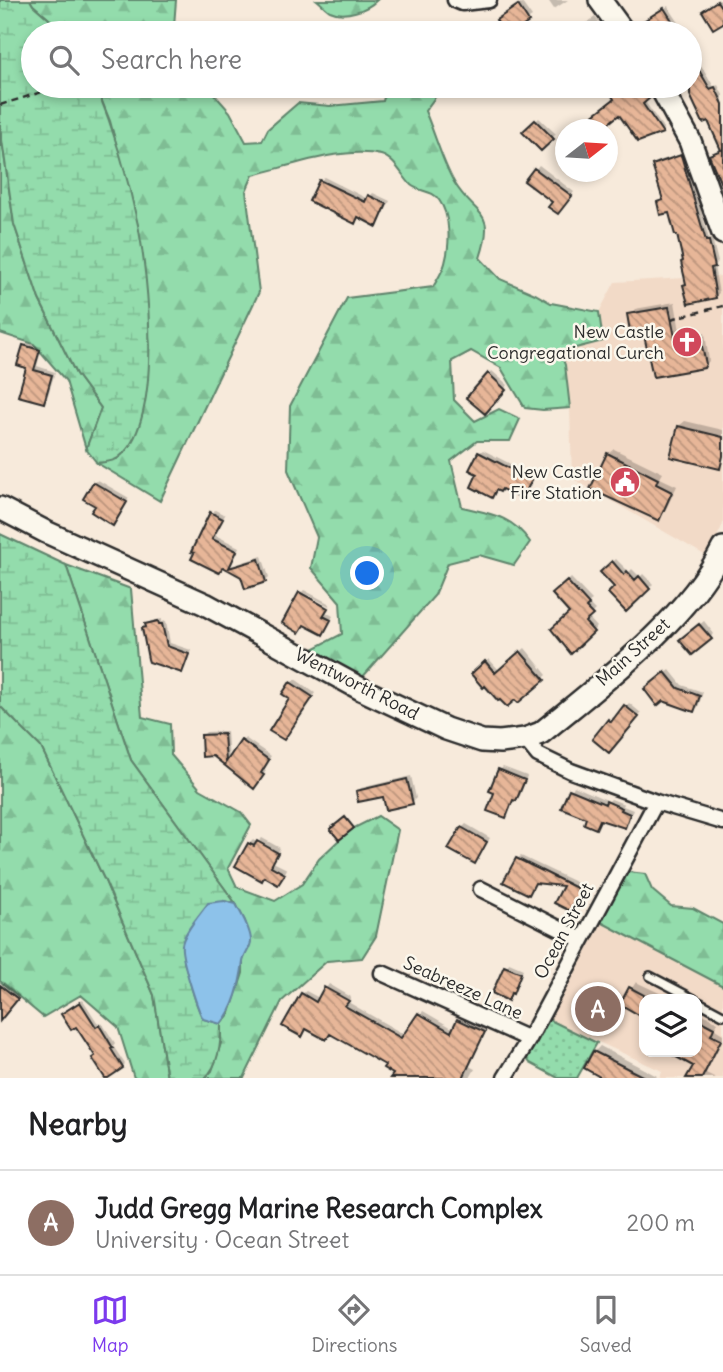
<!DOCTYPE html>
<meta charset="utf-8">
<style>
:root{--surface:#fff;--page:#f6f6f6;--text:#202124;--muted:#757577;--line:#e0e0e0;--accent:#7c3aed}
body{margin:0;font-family:Delius,sans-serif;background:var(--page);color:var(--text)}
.controls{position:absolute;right:21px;bottom:21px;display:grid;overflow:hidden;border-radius:14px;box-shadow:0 4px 10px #0003}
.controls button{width:63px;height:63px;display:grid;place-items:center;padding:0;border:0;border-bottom:2px solid var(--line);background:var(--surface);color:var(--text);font:35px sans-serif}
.compass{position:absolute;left:555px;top:119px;width:63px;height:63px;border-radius:50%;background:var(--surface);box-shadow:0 4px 10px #0003;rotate:73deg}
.you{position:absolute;left:368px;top:574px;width:24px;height:24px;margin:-18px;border:5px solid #fff;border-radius:50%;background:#1a73e8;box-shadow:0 0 0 10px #1a73e833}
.badge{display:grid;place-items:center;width:46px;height:46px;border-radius:50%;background:var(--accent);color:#fff;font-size:23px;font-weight:700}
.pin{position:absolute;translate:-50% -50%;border:4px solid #fff;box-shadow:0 2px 7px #0006}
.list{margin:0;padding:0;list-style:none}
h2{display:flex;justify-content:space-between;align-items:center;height:91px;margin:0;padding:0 28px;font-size:30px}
h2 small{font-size:23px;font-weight:400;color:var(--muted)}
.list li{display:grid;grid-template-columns:46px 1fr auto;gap:21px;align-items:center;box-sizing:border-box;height:105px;padding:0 28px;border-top:2px solid var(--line)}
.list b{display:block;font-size:26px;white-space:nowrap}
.list p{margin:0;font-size:23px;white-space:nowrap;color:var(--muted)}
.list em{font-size:23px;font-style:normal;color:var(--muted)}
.icon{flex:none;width:38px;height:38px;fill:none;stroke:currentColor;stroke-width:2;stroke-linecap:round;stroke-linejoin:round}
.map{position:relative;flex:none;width:723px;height:1078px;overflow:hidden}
.search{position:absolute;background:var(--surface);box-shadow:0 4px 10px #0003;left:21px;right:21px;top:21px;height:77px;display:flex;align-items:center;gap:18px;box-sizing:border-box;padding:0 24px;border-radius:38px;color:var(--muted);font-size:26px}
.sheet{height:196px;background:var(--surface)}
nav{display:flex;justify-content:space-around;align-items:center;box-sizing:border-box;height:98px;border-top:2px solid var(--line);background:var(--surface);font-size:19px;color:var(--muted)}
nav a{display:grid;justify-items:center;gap:4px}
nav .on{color:var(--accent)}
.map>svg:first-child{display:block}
.built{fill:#f2dac7;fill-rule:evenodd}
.grass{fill:url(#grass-dots);stroke:#5f846c;stroke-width:2}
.forest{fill:url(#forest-firs);stroke:#5f846c;stroke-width:2}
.wetland{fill:url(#wetland-marsh);stroke:#5f846c;stroke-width:2}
.water{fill:#8dc2ea;stroke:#66869e;stroke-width:2}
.shadow{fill:#0003}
.building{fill:url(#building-back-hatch);stroke:#2b2b2b;stroke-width:2}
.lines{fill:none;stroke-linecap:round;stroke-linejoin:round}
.service-casing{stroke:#2b2b2b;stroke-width:12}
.minor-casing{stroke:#2b2b2b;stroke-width:19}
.secondary-casing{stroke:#2b2b2b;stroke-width:26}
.path{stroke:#2b2b2b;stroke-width:2.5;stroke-dasharray:7 5;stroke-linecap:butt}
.service{stroke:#fbf7ec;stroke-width:7}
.minor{stroke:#fbf7ec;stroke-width:14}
.secondary{stroke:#fbf7ec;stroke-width:21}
.labels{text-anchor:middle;stroke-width:5;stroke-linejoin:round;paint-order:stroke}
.poi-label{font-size:18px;fill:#2b2b2b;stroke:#fbf7ec;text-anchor:end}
.street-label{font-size:18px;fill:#2b2b2b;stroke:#fbf7ec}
</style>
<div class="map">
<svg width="723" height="1078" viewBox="0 0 723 1078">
<defs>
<pattern id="grass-dots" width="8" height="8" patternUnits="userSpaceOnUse" patternTransform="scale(1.75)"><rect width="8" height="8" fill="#93dcac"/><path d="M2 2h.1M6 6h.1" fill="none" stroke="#7fbd94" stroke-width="1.8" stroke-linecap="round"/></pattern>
<pattern id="forest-firs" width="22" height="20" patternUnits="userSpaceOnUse" patternTransform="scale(1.75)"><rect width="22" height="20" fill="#93dcac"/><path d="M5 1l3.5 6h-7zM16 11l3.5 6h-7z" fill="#7fbd94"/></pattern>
<pattern id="wetland-marsh" width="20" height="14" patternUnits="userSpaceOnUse" patternTransform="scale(1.75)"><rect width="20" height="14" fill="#93dcac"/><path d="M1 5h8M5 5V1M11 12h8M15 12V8" fill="none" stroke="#7fbd94"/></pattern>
<pattern id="building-back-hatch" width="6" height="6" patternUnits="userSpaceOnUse" patternTransform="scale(1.75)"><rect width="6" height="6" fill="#e7b698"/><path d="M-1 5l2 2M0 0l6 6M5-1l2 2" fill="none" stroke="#bb947c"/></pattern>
</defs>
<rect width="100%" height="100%" fill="#f7eadb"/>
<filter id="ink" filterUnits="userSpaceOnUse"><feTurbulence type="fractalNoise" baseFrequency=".0143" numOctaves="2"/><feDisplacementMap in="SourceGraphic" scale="14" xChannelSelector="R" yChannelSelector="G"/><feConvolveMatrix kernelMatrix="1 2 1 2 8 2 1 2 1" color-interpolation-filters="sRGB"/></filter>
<g filter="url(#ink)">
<path class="built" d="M720 276 723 290V524L708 557 572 478 570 408 565 365 560 351 603 341 599 312 615 282Z
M599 921 723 985V1078H660L662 1071 546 1018ZM644 999H697V1052H644Z"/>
<path class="grass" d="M546 1018 597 1043 577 1078H558L530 1063 527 1059Z"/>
<path class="forest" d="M30 0H176L174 26 177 33H65L33 5Z
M317 0H377C367 10 345 18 330 11 326 9 321 3 317 0Z
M96 86H207L230 112 246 142 262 141 268 129 298 103 330 106 383 101 387 86H487L484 89 439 92 425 111C435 134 442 161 454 182 475 218 497 207 480 258L500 279 535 294 551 303 599 312 603 341 560 352 565 365 570 408 543 410 525 408 501 368 471 351 452 361 454 400 475 421 499 409 520 419 510 441H477L451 461 462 507C492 514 512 516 530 542L514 565 479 555 448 563 435 595 361 679 309 651 342 634 340 602 311 568 317 537 288 470 290 406 347 298 433 287C437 280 443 271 445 263 450 245 451 216 439 200 433 190 419 192 411 185 402 176 395 159 381 155 343 146 291 166 253 175L246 191 259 292 160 501 97 463 117 459 150 346 138 226 110 121Z
M0 126 14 224 39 299 76 374 101 408 86 449 66 381 34 344 0 333Z
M66 565 131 589 142 717 170 724 171 755 200 789 241 812 251 825 228 868 237 887 275 901 302 884 319 859 339 840 354 828 378 816 398 830 376 936 362 958 327 961 282 1001 244 1078H205L212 1071 221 1043V1024L230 1013 243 973V960L251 941 245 921 236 904 131 760Z
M0 706 41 747 105 881 154 995 167 1078H134L118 1027 81 995 43 1017 0 981Z
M628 872 645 874 652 890 671 906 693 908 723 924V986L599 921Z"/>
<path class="wetland" d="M0 0H30L33 5 65 33H33V86H96C114 131 128 177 138 225 148 276 165 424 118 458 113 462 103 462 97 463L86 449 101 408 76 374 39 299 14 224 0 126Z
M0 534 66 565 131 760 236 904 224 901 184 962C191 981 193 1001 203 1019L221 1024C221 1043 219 1065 205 1078H167L154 995 105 881 41 747 0 706Z"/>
<path class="water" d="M224 901 236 904C241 914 251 929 251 941 251 948 244 955 243 962 240 984 235 1007 221 1024L203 1019C197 1008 180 955 182 945 183 933 201 913 208 903Z"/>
<path class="shadow" d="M548 0H568L554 9Z
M719 0 723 2V21L707 8Z
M522 3 532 17 507 33 498 21Z
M668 6 683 29 679 33H651L644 22Z
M595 17 607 33H573L574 32Z
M315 22 318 33H280L281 32Z
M690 54 695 62 698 60 714 87 718 85 723 95V127L708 119 704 121 687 86H690Z
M607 86H645L651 95 644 100 664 129 639 140Z
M539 118 556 134 541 149 525 132Z
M685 153 709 239 712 238 718 262 714 266 719 293 715 296 688 283 685 261 670 211 659 202 664 198 654 165 658 161Z
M539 165 574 192 561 209 527 180Z
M324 177 368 199 373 193 390 201 380 221 376 224 359 216 354 221 321 181Z
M675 302 681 337 705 333 709 361 704 367 645 333 629 315 635 309Z
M28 343 42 347 37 366 55 372 47 398 44 402 28 367 24 346Z
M492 371 508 385 485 412 469 398Z
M685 421 723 430V448L720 462 723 463 719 467 679 426Z
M614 449 663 473 660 478 677 486 664 513 658 519 608 454Z
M483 450 534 476 521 497 502 487 497 488 491 496 480 474 479 453Z
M98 480 129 498 113 524 97 506 94 483Z
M215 510 225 515 215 535 239 547 231 566 262 556 269 577 265 581 242 576 197 552 212 513Z
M616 559 629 572 632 569 640 577 643 574 653 584 626 609 616 587 602 572Z
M571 578 592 600 588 603 595 610 588 617 597 627 571 651V613L554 595Z
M304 590 330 604 329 606 302 592Z
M327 609 326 612 333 616 326 629 305 623H285Z
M162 619V622L166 621 170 643 191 650 185 668 181 671 144 628 151 621Z
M704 621 714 634 692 653 685 637Z
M525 648 547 675 518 701 486 683 476 670 489 659 499 670Z
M670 670 682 685 703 692 698 707 694 710 649 686Z
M295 679 315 693 288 734 291 683Z
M629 703 641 713 613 748 609 721 613 717 615 719Z
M227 731 229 761 245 738 271 756 263 768 266 771 257 784 214 755 202 736 206 732Z
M503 767 527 776 520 796 515 799 505 816 496 792 500 770Z
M411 776 416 798 412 802 358 791 361 788Z
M574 786 609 801 611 799 624 804 623 806 633 810 628 822 624 826 601 818 595 827 588 817 564 807Z
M466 824 490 838 478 859 462 828Z
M262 838 280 848 273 862 287 869 282 879 249 844 253 840 258 843Z
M521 856 588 888 582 900 578 903 575 902 569 909 565 885 536 882 529 893 517 859Z
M509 963 523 969 516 988 507 999 494 992Z
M4 982 20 995 0 1020V986Z
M636 982 672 999H644V1017L622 1004Z
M329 984 351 997 348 1002 405 1035 423 1011 454 1029 462 1016 487 1028 469 1066 475 1069 470 1078H392L395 1073 388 1064 331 1032 307 1027 302 1034V994L306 991 319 998Z
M83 1000 99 1025 102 1023 115 1043 113 1046 125 1064 122 1067 97 1056 66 1011Z
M697 1007 703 1011 701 1013 718 1022 715 1029 723 1034V1039L706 1073 716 1078H688L696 1065 679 1056 681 1052H697Z
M600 1046 657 1076 655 1078H601L594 1052Z"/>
<path class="building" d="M717 1 723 10V23L713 29 702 11Z
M518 5 529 22 513 33H505L496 20Z
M664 8 680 33H649L642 22Z
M690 55 710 89 715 87 723 104V189L709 155 721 150 708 121 703 123 690 95Z
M605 86H640L650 98 643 104 663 133 638 142 619 115 600 130H574L614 99Z
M535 120 554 139 541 151 522 132Z
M681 155 706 241H709L715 267 711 268 716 298 688 304 683 285 686 284 681 262 683 261 677 235H675L669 213 660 215 657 202 663 200 652 165Z
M534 168 572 196 558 214 548 207 552 202 524 181Z
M319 180 365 202 368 195 387 204 377 227 358 217 355 224 309 201Z
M669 307 676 342 700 338 706 364 704 368 653 377 644 335 631 337 627 314Z
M23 345 40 350 34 370 52 375 44 403 18 396 26 368 17 365Z
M488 373 506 390 485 414 466 398Z
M678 426 723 437V456L720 469 670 457Z
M478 452 532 480 522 499 502 489 500 492 496 490 492 498 471 487 477 474 469 470Z
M607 453 658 479 656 484 672 492 659 521 590 489Z
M93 482 127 502 113 526 91 512 95 506 83 499Z
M210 512 223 519 212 539 237 551 229 568 259 559 266 582 245 589 241 577 223 567 219 573 191 559 194 553 191 552Z
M612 561 624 575 627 571 635 580 639 576 650 589 626 612 608 593 614 587 600 572Z
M567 581 589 605 586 608 593 615 585 622 594 632 571 654 551 629 569 613 552 594Z
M299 592 328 608 323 616 331 620 323 635 304 625 299 633 282 623Z
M158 621 159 624H162L167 646 189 654 182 673 149 662 148 659 142 628 146 627 145 624Z
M699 624 712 639 692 655 679 640Z
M520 651 545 680 518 703 515 700 507 707 500 700 498 701 485 686 483 688 471 674 485 661 495 673Z
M665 672 678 688 700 696 694 712 663 701 657 706 644 689Z
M290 682 313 697 284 740 269 731 289 699 282 694Z
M624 705 639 717 609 753 592 739 608 719 611 722Z
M224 734 226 762 241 740 269 760 261 773 264 775 254 789 213 756 202 757 201 735Z
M498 769 525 780 516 801 513 800 506 818 487 811 494 793 489 791Z
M407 779 413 804 386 810 383 797 358 802 356 791Z
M569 789 605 804 606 801 622 808 621 810 630 814 625 828 600 820 596 829 584 824 586 818 561 808Z
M345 817 354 828 339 840 330 829Z
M461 827 487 842 475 864 448 849Z
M257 841 278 853 271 866 285 874 278 885 264 877 262 881 235 866 248 843 254 846Z
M516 858 585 892 578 905 574 903 570 911 554 903 563 886 535 883 529 895 503 882Z
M504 966 521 973 513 994 511 993 508 1001 492 993Z
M0 985 18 999 0 1021Z
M324 987 349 1001 345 1006 401 1038 418 1013 451 1032 457 1019 485 1032 463 1078H390L393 1074 383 1068 385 1065 330 1034 326 1040 306 1029 302 1037 282 1026 301 993 316 1002Z
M629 987 644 995V1018L620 1004Z
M80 1002 96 1027 99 1025 113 1048 111 1049 123 1068 108 1078H105L92 1058 95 1056 76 1027 71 1030 61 1014Z
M697 1019 714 1028 711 1035 721 1040 702 1078H686L693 1066 667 1052H697Z
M593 1051 607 1058 646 1078H602L584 1068Z"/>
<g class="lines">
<g class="service-casing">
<path id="service" d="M650 976 694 999
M697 1001 723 1015"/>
</g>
<g class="minor-casing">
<path id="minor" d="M455 0 462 3 489 0
M525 739 538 755 571 771 656 802 723 822
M481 889 582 940
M382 973 529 1039
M505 1078 529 1039 656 802"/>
</g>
<g class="secondary-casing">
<path id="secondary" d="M600 0 624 33
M660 86 690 141 723 233
M0 508 46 532 205 604 363 690 446 729 482 741 500 742 525 739 541 733C602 683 688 619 723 548"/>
</g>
<path class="path" d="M0 105 61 86
M671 319 723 306"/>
<use href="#service" class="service"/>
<use href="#minor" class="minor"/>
<use href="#secondary" class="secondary"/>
</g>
</g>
<defs>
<g id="church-disc" transform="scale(1.575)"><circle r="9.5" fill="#d1495b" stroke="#fbf7ec"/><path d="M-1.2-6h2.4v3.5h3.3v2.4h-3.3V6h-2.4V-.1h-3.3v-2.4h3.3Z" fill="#fff"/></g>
<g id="civic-disc" transform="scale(1.575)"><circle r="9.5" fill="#d1495b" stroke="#fbf7ec"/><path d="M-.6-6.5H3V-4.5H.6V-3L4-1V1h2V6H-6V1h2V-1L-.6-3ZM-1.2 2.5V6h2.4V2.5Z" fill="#fff"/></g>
</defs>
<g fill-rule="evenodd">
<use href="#church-disc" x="687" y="342"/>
<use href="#civic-disc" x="625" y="482"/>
</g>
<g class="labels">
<g class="poi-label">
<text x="664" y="338">New Castle<tspan x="664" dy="21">Congregational Curch</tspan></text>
<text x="602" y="478">New Castle<tspan x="602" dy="21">Fire Station</tspan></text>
</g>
<g class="street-label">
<text transform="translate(633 652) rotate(-42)" y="6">Main Street</text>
<text transform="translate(357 684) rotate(27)" y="6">Wentworth Road</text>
<text transform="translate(564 931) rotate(-62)" y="6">Ocean Street</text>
<text transform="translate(463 988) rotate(24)" y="6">Seabreeze Lane</text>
</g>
</g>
</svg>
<div class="controls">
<button><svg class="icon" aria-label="layers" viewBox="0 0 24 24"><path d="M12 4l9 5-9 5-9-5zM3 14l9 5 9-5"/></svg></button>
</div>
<svg class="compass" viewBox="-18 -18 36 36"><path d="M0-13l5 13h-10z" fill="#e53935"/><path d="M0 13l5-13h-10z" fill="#757577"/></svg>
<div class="you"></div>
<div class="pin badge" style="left:598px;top:1009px;background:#8d6e63">A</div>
<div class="search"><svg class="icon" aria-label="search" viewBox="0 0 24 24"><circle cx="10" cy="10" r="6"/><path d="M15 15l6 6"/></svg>Search here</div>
</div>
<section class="sheet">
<h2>Nearby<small></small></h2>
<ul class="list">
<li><span class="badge" style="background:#8d6e63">A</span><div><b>Judd Gregg Marine Research Complex</b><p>University · Ocean Street</p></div><em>200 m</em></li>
</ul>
</section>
<nav>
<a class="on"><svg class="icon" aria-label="map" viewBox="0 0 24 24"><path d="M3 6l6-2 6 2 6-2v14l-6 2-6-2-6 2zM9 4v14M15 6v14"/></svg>Map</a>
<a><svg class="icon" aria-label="directions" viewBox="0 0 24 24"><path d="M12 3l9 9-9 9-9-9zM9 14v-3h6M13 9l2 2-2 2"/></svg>Directions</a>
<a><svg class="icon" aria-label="saved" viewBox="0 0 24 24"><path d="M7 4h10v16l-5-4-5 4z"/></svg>Saved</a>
</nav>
